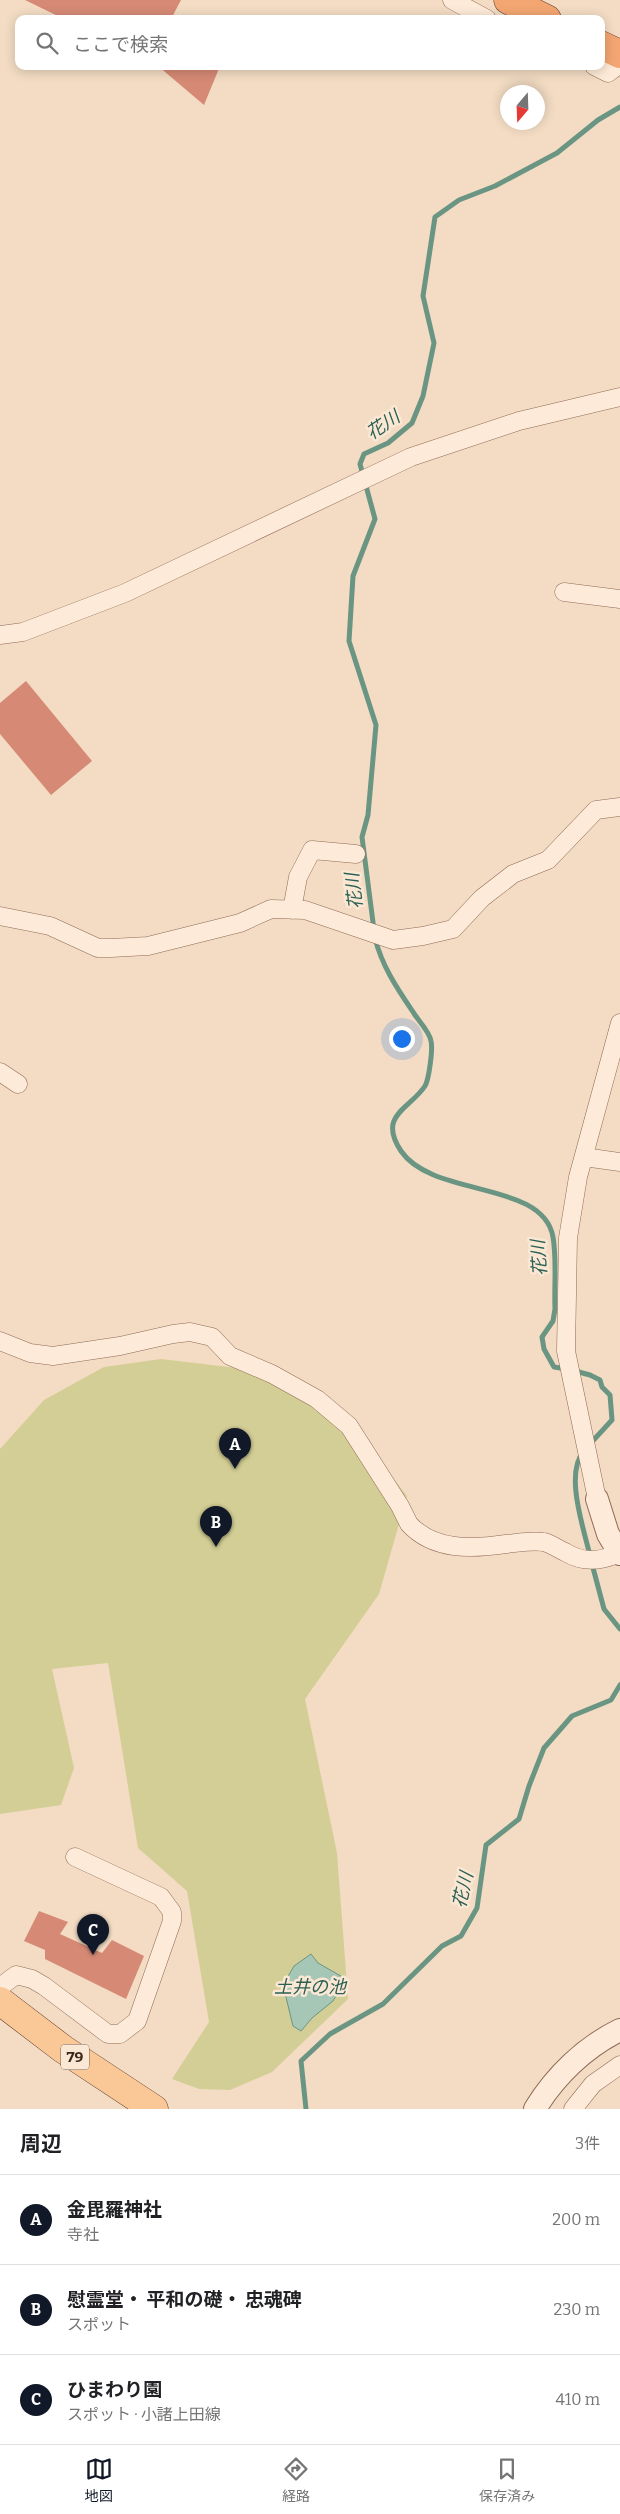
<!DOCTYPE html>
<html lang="ja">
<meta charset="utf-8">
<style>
:root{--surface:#fff;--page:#f6f6f6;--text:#202124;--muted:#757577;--line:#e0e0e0;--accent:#111827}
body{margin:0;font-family:Bitter,"Noto Sans JP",serif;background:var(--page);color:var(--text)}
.compass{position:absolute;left:500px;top:85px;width:45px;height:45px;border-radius:50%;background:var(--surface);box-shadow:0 2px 12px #0003;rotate:199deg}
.you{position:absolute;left:401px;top:1038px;width:18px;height:18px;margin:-12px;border:4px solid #fff;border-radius:50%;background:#1a73e8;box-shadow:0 0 0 8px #1a73e833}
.badge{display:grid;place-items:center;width:32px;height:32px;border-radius:50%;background:var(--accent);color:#fff;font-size:16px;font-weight:700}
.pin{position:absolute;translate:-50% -41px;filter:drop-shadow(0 1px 2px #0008)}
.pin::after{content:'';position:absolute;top:26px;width:18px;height:15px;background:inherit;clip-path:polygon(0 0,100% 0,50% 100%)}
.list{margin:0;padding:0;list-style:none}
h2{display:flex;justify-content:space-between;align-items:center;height:65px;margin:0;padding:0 20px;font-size:21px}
h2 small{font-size:16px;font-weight:400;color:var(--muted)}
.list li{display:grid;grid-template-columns:32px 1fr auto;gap:15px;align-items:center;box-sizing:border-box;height:90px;padding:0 20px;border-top:1px solid var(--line)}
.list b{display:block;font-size:19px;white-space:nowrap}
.list p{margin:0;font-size:16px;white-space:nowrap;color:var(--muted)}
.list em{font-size:16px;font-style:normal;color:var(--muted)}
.icon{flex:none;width:28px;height:28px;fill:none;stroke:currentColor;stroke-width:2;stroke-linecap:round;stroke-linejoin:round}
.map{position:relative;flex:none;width:620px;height:2109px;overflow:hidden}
.search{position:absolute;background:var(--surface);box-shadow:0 2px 12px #0003;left:15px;right:15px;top:15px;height:55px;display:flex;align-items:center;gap:12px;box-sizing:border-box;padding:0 18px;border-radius:10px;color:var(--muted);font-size:19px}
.sheet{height:335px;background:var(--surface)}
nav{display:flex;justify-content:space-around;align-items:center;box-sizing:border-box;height:70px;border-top:1px solid var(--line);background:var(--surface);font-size:14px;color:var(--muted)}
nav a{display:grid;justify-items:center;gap:2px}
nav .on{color:var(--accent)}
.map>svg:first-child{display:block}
.green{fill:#d3ce95}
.water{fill:#a6c6b6;stroke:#6b9583}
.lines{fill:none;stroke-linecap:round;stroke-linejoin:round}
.stream{stroke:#6b9583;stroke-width:5}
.building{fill:#d68a75}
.minor-casing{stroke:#906a57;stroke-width:19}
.tertiary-casing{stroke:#906a57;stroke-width:24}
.primary-casing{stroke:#5e392c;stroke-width:29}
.trunk-casing{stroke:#5e392c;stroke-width:29}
.minor{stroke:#fdead8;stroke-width:18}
.tertiary{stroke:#fdead8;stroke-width:22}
.primary{stroke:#fac897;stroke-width:28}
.trunk{stroke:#f3a671;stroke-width:28}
.labels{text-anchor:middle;stroke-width:5;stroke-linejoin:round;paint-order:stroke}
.shield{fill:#fae7d4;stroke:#766154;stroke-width:1}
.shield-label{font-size:15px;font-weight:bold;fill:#3e271d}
.water-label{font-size:18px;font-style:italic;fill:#2b6052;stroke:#fae7d4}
</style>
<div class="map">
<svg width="620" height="2109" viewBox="0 0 620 2109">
<rect width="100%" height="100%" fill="#f3dcc3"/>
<path class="green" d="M161 1359 254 1370 335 1405 407 1496 379 1594 305 1699 337 1853 348 1999 272 2072 230 2090 199 2089 172 2079 209 2022 187 1891 138 1848 108 1663 52 1669 74 1768 61 1805 0 1814V1449L44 1400 104 1367Z"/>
<path class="water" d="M311 1954 318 1963 346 1979 333 2001 312 2018 301 2031 293 2026 283 1985 294 1966Z"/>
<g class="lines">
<path class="stream" d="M374 930 362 837 368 815 376 725 349 641 353 576 375 519 360 464 364 454 388 443 412 423 423 396 434 343 423 296 435 217 459 200 495 186 557 153 598 120 620 107
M375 938C382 967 399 991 415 1015 420 1022 430 1033 431 1041 433 1049 429 1079 425 1086 410 1109 377 1115 401 1151 433 1198 543 1180 553 1237 557 1260 554 1286 555 1309L553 1321 542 1337 544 1349 554 1367 567 1369
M575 1371 590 1375 600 1380 602 1387 610 1395 612 1420 589 1445
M584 1451C564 1473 584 1529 590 1556
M592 1564 604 1609 620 1629
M306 2109 301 2061 330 2034 383 2004 442 1946 461 1936 477 1908 486 1845 519 1819 529 1786 544 1748 572 1716 611 1700 620 1685"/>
</g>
<path class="building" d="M25 0H181L171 19H64Z
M158 66H220L204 105Z
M26 681 92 761 51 795 0 734V703Z
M39 1911 68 1922 60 1934 102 1953 112 1940 144 1956 126 1999 45 1959V1950L24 1941Z"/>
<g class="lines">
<g class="minor-casing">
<path id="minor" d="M452 0 487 19
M594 66 608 73 620 64
M564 592 620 599
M0 635 23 632 125 593 411 457 519 421 620 397
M292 910 298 877 312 850 356 854
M0 916 50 926 98 948H111L148 946 240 923 271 909 305 910 393 940 423 936 453 929 482 898 513 874 548 860 596 810 620 807
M0 1072 18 1084
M584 1157 620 1162
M0 1341 30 1353 53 1356 120 1346 173 1334 190 1332 212 1337 230 1356 272 1374 317 1399 349 1426 400 1506 409 1524C434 1551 472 1549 506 1544 518 1543 532 1540 544 1542 552 1544 558 1549 565 1552 583 1563 600 1562 619 1553
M597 1499 566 1351 568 1238 578 1177 620 1023
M0 1987 16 1975 32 1979 44 1986 108 2034H120L137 2021 172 1921V1912L161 1897 75 1857
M573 2109 593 2084 620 2065"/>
</g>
<g class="tertiary-casing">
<path id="tertiary" d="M597 1499 608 1534 620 1554
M535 2109C555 2076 585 2047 620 2030"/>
</g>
<g class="primary-casing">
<path id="primary" d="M0 2001 63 2049 154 2109"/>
</g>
<g class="trunk-casing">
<path id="trunk" d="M508 0 547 19
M601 45 620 54"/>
</g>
<use href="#minor" class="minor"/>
<use href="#tertiary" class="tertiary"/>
<use href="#primary" class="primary"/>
<use href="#trunk" class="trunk"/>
</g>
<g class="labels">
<rect class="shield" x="61" y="2044.5" width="28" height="25" rx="4"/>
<g class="shield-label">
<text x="75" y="2062">79</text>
</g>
<g class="water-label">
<text transform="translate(383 425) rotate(-34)" y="6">花川</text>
<text transform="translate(354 891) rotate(-97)" y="6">花川</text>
<text transform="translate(539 1258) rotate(-94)" y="6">花川</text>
<text transform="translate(463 1890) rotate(-77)" y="6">花川</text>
<text x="310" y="1993">土井の池</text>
</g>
</g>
</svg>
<svg class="compass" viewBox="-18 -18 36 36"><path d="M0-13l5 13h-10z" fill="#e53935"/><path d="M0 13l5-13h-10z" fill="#757577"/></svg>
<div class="you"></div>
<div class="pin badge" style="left:235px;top:1469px">A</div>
<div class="pin badge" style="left:216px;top:1547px">B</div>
<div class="pin badge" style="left:93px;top:1955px">C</div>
<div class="search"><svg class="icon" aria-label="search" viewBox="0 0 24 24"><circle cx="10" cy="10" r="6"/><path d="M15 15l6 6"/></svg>ここで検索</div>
</div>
<section class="sheet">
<h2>周辺<small>3件</small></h2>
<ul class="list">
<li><span class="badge">A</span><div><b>金毘羅神社</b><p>寺社</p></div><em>200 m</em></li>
<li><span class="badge">B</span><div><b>慰霊堂・ 平和の礎・ 忠魂碑</b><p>スポット</p></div><em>230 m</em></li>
<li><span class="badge">C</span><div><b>ひまわり園</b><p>スポット · 小諸上田線</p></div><em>410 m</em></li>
</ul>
</section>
<nav>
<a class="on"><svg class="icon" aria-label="map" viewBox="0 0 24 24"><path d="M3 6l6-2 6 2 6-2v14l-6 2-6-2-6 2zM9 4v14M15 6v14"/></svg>地図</a>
<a><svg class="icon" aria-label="directions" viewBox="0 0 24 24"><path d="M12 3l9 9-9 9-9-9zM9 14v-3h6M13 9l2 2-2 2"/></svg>経路</a>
<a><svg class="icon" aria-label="saved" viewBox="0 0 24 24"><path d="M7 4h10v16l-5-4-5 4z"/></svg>保存済み</a>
</nav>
